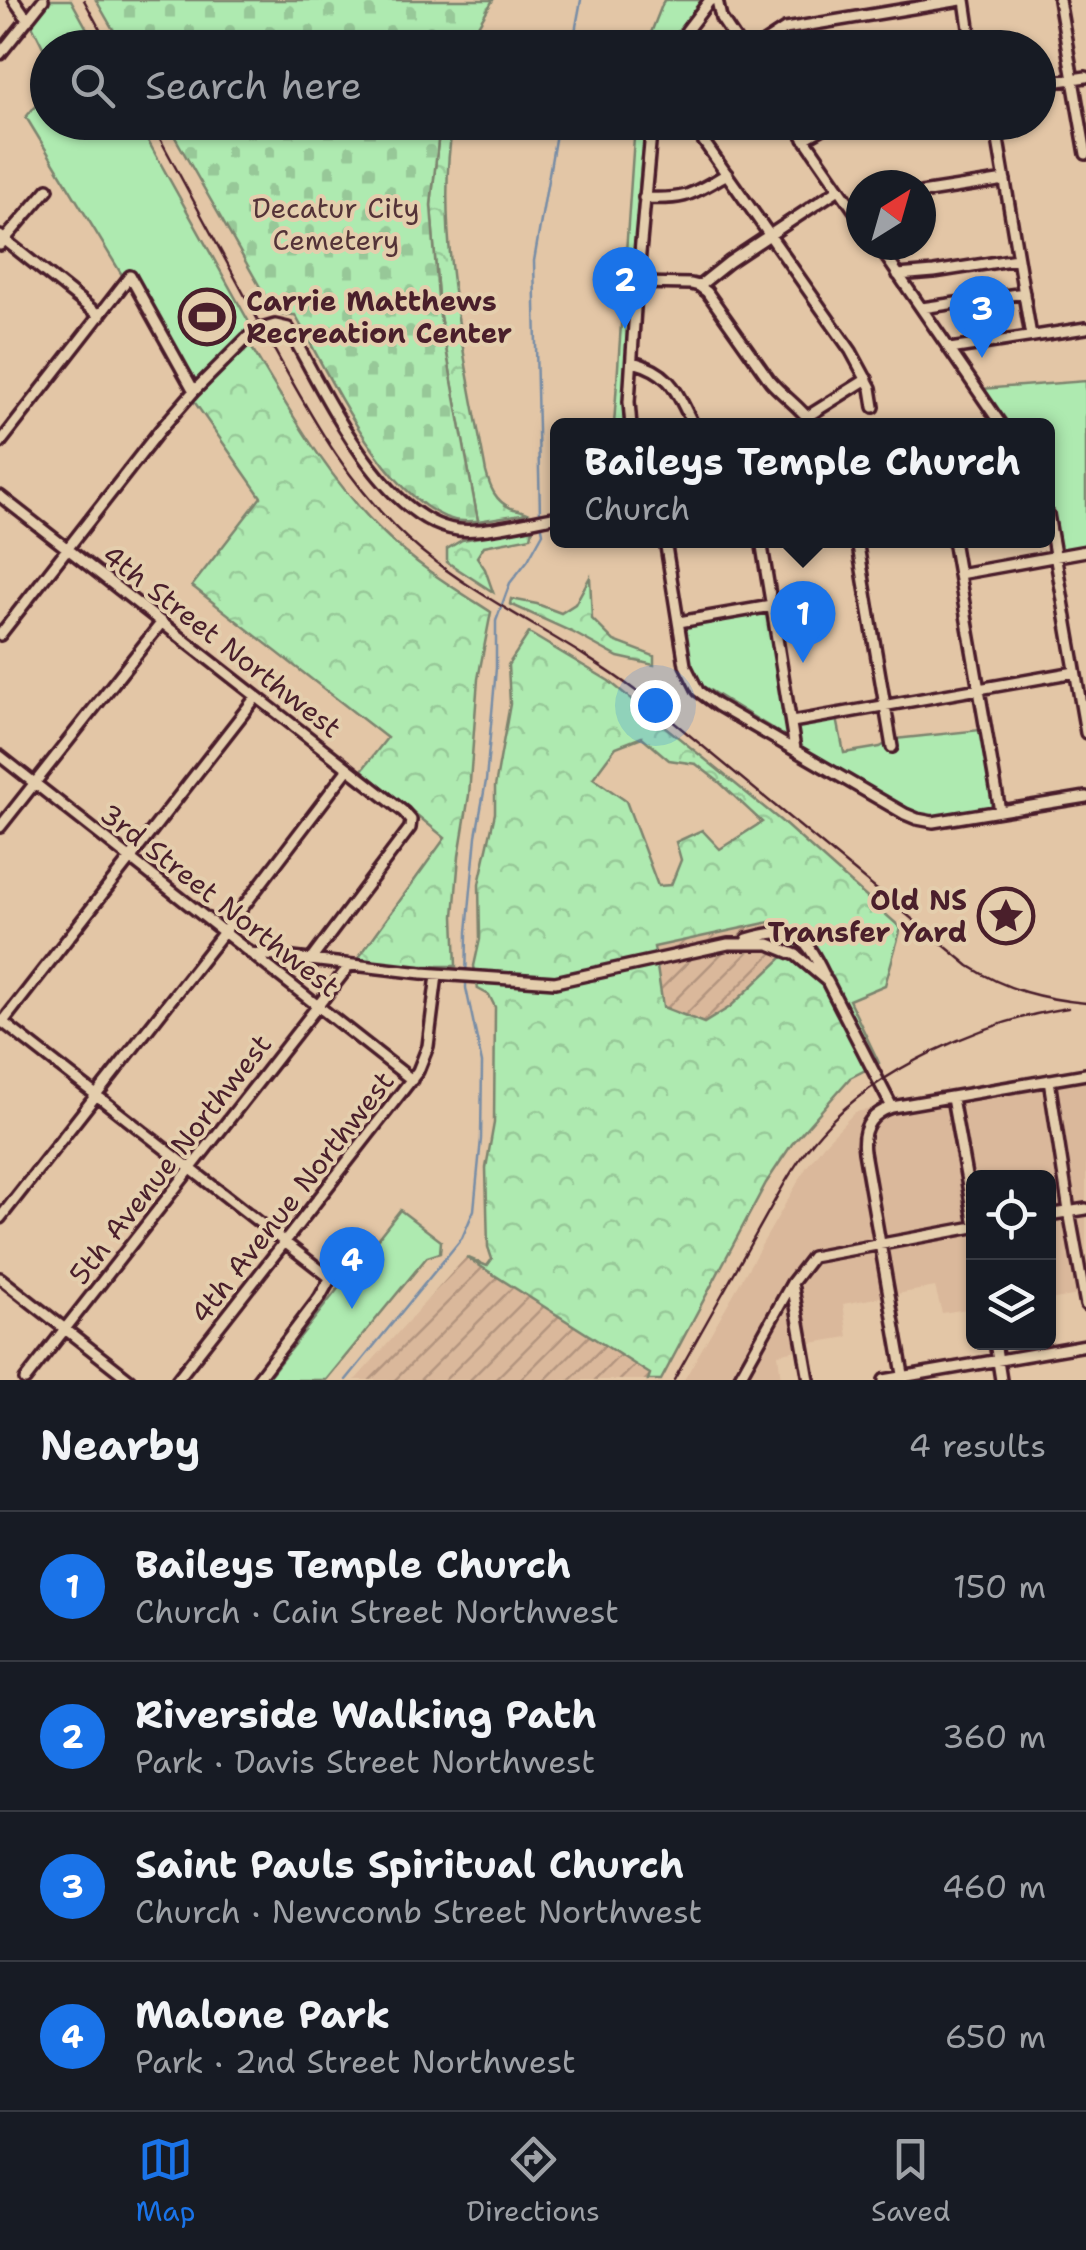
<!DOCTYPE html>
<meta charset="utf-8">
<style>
:root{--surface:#171b24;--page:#242831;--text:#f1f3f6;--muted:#9ea1a6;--line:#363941;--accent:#1a73e8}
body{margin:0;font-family:"Shantell Sans",sans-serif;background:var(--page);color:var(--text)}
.controls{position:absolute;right:30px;bottom:30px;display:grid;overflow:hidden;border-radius:15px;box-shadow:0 2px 8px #0004}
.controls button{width:90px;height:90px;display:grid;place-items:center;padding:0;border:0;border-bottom:2px solid var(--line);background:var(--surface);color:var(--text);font:50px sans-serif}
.compass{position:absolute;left:846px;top:170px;width:90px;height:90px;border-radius:50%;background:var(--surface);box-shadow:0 2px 8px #0004;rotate:37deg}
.you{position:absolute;left:655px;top:705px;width:35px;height:35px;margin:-25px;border:8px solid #fff;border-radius:50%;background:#1a73e8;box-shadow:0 0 0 15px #1a73e833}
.badge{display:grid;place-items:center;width:65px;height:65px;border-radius:50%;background:var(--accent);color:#fff;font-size:32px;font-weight:700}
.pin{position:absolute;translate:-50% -82px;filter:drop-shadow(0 2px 5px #0008)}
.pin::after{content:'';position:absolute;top:52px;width:35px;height:30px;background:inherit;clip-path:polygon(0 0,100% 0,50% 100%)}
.popup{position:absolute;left:550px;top:418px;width:505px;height:130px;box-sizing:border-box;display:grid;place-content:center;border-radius:15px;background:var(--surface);filter:drop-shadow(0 2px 8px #0005);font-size:32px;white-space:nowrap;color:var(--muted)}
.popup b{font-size:38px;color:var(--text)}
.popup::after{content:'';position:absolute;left:50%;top:100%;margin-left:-20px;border:20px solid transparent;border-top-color:var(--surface)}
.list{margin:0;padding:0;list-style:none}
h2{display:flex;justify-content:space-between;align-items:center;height:130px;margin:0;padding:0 40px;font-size:42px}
h2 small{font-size:32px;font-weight:400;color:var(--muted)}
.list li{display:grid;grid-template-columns:65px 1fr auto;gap:30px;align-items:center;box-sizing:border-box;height:150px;padding:0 40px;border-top:2px solid var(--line)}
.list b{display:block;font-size:38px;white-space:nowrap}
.list p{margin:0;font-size:32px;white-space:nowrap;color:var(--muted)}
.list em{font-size:32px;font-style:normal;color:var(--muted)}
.icon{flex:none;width:55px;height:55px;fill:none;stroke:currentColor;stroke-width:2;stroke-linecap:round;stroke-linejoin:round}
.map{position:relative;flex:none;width:1086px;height:1380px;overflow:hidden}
.search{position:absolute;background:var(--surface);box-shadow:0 2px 8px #0004;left:30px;right:30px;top:30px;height:110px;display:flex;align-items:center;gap:25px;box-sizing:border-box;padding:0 35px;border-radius:55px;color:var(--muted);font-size:38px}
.sheet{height:730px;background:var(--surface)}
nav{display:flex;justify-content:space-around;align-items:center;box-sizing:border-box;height:140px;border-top:2px solid var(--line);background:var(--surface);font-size:28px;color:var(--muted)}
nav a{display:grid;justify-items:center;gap:5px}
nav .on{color:var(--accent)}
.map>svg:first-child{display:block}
.built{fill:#dab89b}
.industrial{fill:url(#industrial-furrows)}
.green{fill:#aeeab0;stroke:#7c846e;stroke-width:2.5}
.forest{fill:url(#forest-crowns);stroke:#7c846e;stroke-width:2.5;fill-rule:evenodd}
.cemetery{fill:url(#cemetery-stones);stroke:#7c846e;stroke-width:2.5}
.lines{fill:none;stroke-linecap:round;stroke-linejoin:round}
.stream{stroke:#788da6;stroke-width:2.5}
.minor-casing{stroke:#4a1f2b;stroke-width:16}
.minor{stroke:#e4cead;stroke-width:9}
.rail{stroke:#4a1f2b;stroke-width:2.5}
.labels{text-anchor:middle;stroke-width:8;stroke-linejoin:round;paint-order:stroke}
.park-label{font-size:28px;fill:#543338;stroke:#e4cead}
.poi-label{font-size:28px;font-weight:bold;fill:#4a1f2b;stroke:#e4cead;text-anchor:start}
.street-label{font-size:28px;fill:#4a1f2b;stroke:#e4cead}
</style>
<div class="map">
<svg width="1086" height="1380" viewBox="0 0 1086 1380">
<defs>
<pattern id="industrial-furrows" width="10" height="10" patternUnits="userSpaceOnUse" patternTransform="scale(2.5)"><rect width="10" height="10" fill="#dab89b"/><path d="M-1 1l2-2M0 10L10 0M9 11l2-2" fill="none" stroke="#b3957f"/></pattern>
<pattern id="forest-crowns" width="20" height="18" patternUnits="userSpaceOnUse" patternTransform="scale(2.5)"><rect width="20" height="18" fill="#aeeab0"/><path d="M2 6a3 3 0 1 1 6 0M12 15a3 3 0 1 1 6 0" fill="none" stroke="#97c898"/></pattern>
<pattern id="cemetery-stones" width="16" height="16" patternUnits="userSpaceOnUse" patternTransform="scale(2.5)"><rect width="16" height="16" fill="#aeeab0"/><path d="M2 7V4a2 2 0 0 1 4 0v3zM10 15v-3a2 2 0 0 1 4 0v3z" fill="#97c898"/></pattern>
</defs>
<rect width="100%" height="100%" fill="#e3c6a6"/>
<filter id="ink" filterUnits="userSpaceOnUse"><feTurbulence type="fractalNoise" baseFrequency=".01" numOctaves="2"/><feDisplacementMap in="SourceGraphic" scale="20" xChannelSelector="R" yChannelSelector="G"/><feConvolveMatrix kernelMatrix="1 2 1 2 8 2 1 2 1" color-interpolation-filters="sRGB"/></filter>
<g filter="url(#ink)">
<path class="built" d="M1086 1071V1297L1078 1295 1049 1300 1048 1178H974L973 1308 942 1313 935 1287 843 1304 848 1337 806 1344 796 1350 778 1354 781 1380H684L806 1168 824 1144 855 1112Z"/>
<path class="industrial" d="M770 922 783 957 730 1007 704 1023 663 1007 653 947Z
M466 1257 651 1374 648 1380H355Z"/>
<path class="green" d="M49 0H71L97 47 48 48 47 55 31 23Z
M664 0H701L674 47 645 48Z
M47 92 48 122 138 123 250 324 249 330 197 381 193 382 132 272 122 275 26 117Z
M635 123H647L641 165 623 408 624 425H614Z
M1086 381V546L1063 550 1058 547 1048 494V426L1006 425 981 389Z
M768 614 789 734 786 737 703 686 690 664 685 628 689 624Z
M837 718 844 753 880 747 895 739 980 730 993 802 990 808 934 818 916 816 799 746 795 725Z
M400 1210 441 1241 440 1253 427 1257 326 1380H266Z"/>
<path class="forest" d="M440 123H453C434 231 466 363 486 472 490 487 495 501 511 508 516 510 522 510 528 513L478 521 439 311 431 205Z
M250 345C290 411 329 481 385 534 416 565 454 588 491 612L478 679 469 795 459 856 454 916 456 966H414L357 960 445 838 362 770 387 738 192 586 261 497 193 400Z
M533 528 531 537 484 546 477 557 485 569 493 592 447 562V549L462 540Z
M590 577 592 619 614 641 654 656V665L618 657 572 632 510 604 511 599 537 604 561 613 575 604Z
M529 633 609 681 781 821 901 928 885 985 849 1000 879 1063 850 1078 792 1144 766 1183 661 1380H648L650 1374 466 1257 487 1266 492 1259 488 1247 486 1168 494 1123 495 1007 489 995 478 989 474 966 480 939 479 884 495 813V787L510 704 508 665ZM642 737 669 760 696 764 719 782 762 822 720 849 702 830 676 842 681 860 671 885 658 886 626 801 593 778 616 747ZM770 922 783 957 730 1007 704 1023 663 1007 654 947Z"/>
<path class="cemetery" d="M96 0H493L465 48 123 47Z
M167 123H440L431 205 439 311 478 521C470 521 461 522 454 520 386 502 328 373 295 315H280L273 310Z"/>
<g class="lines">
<path class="stream" d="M572 48 581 0
M540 514 534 261 558 122
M346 1380 462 1238 474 1210 481 1139 482 1063 466 988 467 932 476 836 486 781 496 668V621L510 583 528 560 543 533 541 522"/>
<g class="minor-casing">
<path id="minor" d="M14 0 28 20
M717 0 721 18 741 48
M965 0 972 48
M1059 0 1086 154
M677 48 687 30 710 0
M756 48 785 29 961 0
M0 54 43 0
M1038 84 1086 77
M690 122 851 351 871 388 874 407
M793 122 861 220
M995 122 1031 336
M804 139 834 122
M921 193 1005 180
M644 198C687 200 690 195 727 174
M0 236 100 316
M0 245 48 189
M878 245 1002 426
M898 275 934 272 1017 259
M637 283 691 284 699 286 707 292 770 381C784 397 802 408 814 426
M699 286 729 262 839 189
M922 308 1024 293
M950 349 1086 328
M633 362C673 373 676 392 694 426
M808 416 867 379
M631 426 629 402 635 308 652 122
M0 443 130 276 194 391
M0 496 404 812 411 820 410 828 310 961
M1048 514 1086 733
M665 540 685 665 698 691 717 705 905 814 917 819 933 822 1086 797
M761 540 795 749
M857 540 892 747
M953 540 1000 811
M959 574 1086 551
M679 622 771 606
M0 635 160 430 194 391 247 338 258 330 275 325 288 328C323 389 381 520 458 530 484 533 531 521 558 516
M792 722 1075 672
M0 756 412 1080
M0 827 162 622
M747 939C794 926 803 931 824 975
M250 953 422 973 555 982 728 944H769L796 955 827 981 892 1107
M0 1020 328 1276 330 1279 320 1297 257 1380
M2 1023 256 697
M1049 1080 1069 1211 1086 1305
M952 1098 974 1220
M1048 1215 1086 1209
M0 1218 224 932 348 769
M0 1278 130 1380
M792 1283 809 1380
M995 1342 1001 1380
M25 1380 349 966
M177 1380 418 1071 428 1046 437 975
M738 1380 792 1283 812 1257 974 1227
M884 1380 1086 1345
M904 1380 864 1152C861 1129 870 1114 892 1107L1086 1074"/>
</g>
<use href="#minor" class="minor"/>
<path class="rail" d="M84 0 110 48
M151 122C187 189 223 256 259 322 305 405 346 488 420 550 486 604 567 639 636 691L969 966C1006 990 1043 999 1086 1003
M674 1380C701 1331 729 1283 756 1234 776 1199 794 1162 821 1132 876 1069 986 1020 1068 1008"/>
</g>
</g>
<defs>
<g id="stadium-ring" transform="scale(2.875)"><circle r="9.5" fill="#e4cead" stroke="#4a1f2b" stroke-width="1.5"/><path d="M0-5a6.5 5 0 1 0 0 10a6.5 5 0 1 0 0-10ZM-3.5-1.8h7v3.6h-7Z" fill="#4a1f2b"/></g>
<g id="sight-ring" transform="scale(2.875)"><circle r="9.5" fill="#e4cead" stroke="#4a1f2b" stroke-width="1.5"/><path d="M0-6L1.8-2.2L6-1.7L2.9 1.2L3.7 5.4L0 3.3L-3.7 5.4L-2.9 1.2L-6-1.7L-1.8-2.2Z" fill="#4a1f2b"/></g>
</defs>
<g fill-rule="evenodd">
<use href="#stadium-ring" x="207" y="317"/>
<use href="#sight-ring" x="1006" y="916"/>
</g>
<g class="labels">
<g class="park-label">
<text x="336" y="218">Decatur City<tspan x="336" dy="32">Cemetery</tspan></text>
</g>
<g class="poi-label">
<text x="246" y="311">Carrie Matthews<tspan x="246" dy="32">Recreation Center</tspan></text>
<text x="967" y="910" text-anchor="end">Old NS<tspan x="967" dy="32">Transfer Yard</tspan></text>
</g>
<g class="street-label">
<text transform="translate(222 641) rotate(38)" y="10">4th Street Northwest</text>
<text transform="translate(220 900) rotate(38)" y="10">3rd Street Northwest</text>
<text transform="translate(170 1159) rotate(-52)" y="10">5th Avenue Northwest</text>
<text transform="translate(292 1197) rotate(-52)" y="10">4th Avenue Northwest</text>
</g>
</g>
</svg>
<div class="controls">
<button><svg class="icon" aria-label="locate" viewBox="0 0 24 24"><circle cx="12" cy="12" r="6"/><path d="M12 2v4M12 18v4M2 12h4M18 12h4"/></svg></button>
<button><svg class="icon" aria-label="layers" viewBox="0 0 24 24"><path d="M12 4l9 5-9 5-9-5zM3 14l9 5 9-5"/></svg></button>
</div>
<svg class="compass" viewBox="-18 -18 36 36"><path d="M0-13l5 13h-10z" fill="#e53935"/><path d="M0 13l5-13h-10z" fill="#9ea1a6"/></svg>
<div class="you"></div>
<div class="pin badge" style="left:803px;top:663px">1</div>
<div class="popup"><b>Baileys Temple Church</b>Church</div>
<div class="pin badge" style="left:625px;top:329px">2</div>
<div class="pin badge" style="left:982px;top:358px">3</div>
<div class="pin badge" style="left:352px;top:1309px">4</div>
<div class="search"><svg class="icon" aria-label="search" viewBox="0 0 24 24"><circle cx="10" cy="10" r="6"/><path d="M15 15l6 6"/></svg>Search here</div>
</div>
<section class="sheet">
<h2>Nearby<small>4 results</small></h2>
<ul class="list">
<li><span class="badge">1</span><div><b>Baileys Temple Church</b><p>Church · Cain Street Northwest</p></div><em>150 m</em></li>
<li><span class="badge">2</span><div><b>Riverside Walking Path</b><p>Park · Davis Street Northwest</p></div><em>360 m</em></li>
<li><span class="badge">3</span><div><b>Saint Pauls Spiritual Church</b><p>Church · Newcomb Street Northwest</p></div><em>460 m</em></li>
<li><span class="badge">4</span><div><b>Malone Park</b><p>Park · 2nd Street Northwest</p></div><em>650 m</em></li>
</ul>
</section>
<nav>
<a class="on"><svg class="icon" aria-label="map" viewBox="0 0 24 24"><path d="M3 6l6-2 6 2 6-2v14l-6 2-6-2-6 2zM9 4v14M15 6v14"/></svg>Map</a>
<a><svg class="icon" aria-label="directions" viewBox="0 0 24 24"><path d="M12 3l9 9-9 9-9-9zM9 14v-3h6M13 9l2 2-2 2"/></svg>Directions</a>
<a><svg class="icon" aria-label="saved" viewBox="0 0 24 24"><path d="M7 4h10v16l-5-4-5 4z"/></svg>Saved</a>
</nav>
